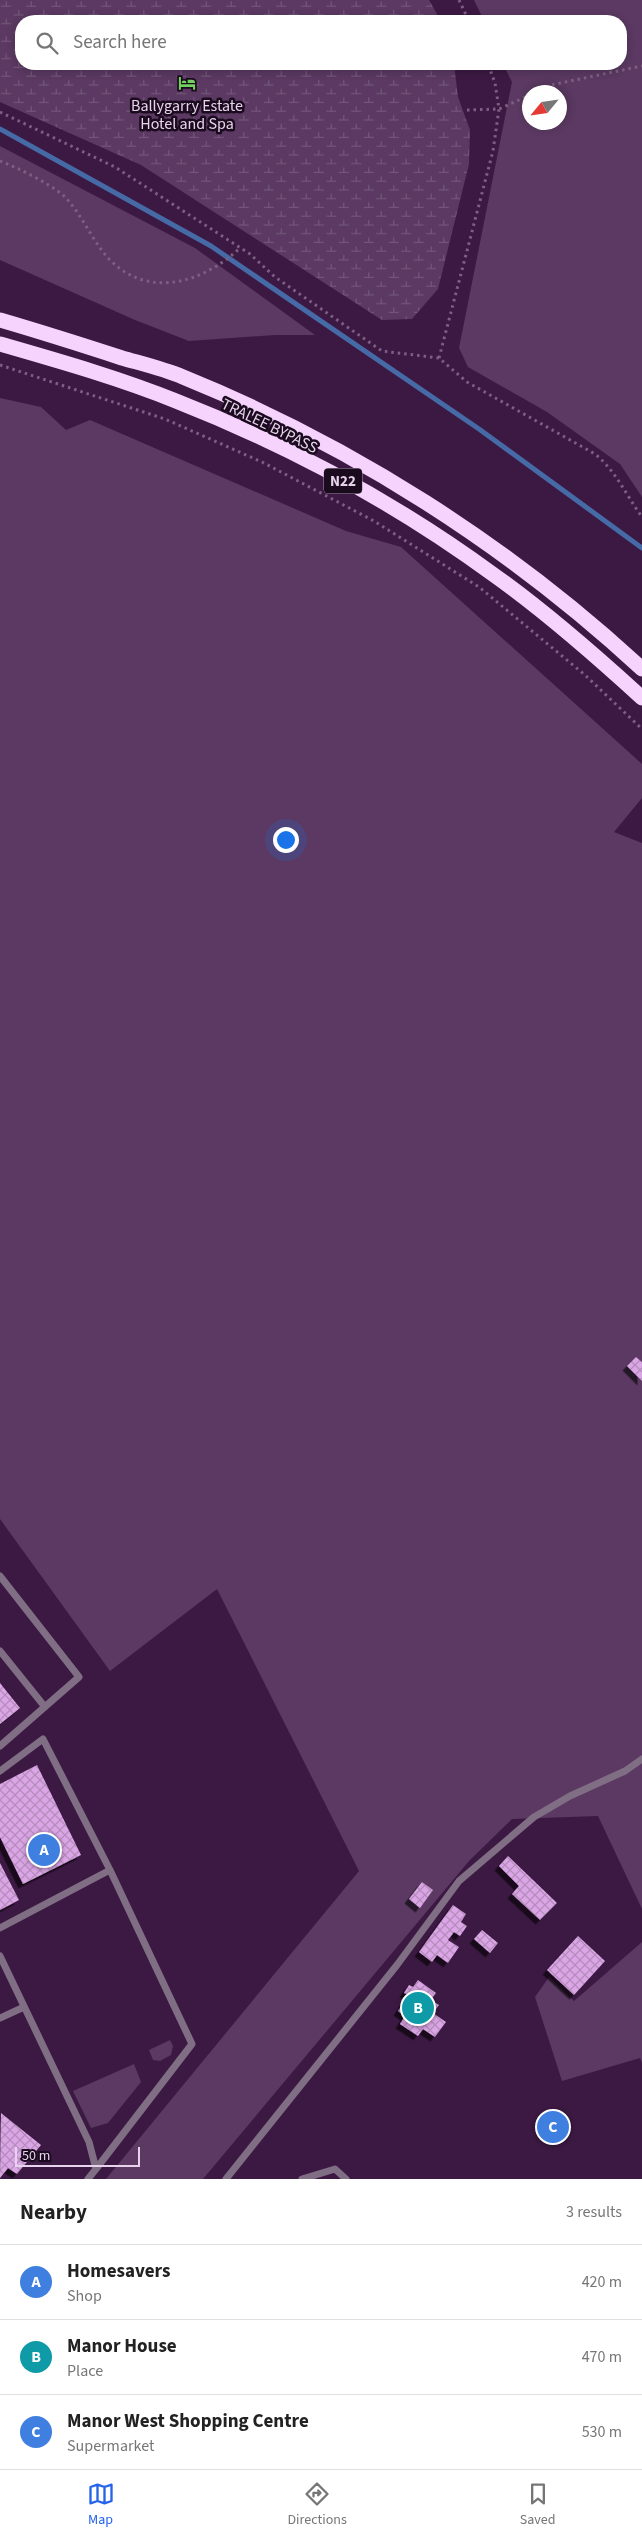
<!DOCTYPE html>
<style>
:root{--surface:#fff;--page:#f2f2f2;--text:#222;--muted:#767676;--line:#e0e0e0;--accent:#2563eb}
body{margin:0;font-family:"Source Sans 3",sans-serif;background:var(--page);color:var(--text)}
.compass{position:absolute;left:522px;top:85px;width:45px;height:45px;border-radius:50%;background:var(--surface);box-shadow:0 2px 8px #0003;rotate:241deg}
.scale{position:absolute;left:15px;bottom:12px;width:125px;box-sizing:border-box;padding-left:5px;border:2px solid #e8d3ed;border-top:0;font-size:14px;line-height:18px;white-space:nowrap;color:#e8d3ed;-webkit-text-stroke:4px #1b0b1e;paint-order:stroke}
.you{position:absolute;left:285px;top:839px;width:18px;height:18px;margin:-12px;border:4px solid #fff;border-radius:50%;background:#1a73e8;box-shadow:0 0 0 8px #1a73e833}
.badge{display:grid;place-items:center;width:32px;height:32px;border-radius:50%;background:var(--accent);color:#fff;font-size:16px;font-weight:700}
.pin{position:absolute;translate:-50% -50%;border:2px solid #fff;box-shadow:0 1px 5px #0006}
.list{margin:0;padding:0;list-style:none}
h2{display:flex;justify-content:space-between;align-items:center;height:65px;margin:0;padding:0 20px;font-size:21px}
h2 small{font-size:16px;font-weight:400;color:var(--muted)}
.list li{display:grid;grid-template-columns:32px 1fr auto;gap:15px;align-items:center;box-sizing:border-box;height:75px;padding:0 20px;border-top:1px solid var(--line)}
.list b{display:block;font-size:19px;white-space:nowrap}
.list p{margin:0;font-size:16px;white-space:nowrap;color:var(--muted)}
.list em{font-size:16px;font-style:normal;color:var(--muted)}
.icon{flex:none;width:28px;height:28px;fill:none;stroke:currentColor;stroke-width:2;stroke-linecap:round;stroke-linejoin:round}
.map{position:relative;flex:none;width:642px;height:2179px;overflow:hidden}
.search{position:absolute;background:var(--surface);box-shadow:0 2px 8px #0003;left:15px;right:15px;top:15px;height:55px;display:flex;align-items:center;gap:12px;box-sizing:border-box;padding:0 18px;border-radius:20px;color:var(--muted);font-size:19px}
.sheet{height:290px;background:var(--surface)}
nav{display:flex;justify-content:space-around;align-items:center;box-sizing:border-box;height:70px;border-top:1px solid var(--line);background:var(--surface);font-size:14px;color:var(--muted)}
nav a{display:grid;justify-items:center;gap:2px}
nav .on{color:var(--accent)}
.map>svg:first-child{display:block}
.green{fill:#5b3962;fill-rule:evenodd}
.wetland{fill:url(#wetland-marsh)}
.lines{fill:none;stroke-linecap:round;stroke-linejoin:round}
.stream{stroke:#466aa6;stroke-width:5}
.building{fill:url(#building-cross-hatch);filter:url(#shadow)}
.path{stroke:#7d5f83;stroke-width:3;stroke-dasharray:2.5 4;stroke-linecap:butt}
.lane{stroke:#806f84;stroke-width:7}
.highway{stroke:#f6d3fd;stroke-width:15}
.labels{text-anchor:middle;stroke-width:5;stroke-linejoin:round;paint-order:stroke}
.shield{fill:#1b0b1e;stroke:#aa97af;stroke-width:1}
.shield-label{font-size:15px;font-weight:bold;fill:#e8d3ed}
.poi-label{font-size:16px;fill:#e8d3ed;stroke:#1b0b1e}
.street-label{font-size:16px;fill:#e8d3ed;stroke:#1b0b1e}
</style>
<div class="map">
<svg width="642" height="2179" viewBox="0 0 642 2179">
<defs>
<pattern id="wetland-marsh" width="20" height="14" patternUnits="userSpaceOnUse" patternTransform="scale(1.25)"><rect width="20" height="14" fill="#5b3962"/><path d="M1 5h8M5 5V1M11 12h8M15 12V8" fill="none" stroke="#735579"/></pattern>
<pattern id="building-cross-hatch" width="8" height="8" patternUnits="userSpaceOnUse" patternTransform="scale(1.25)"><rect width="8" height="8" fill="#dba6e5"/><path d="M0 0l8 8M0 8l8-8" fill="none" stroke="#b68cbe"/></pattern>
<filter id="shadow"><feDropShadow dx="-4.5" dy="4.5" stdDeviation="0" flood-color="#0009"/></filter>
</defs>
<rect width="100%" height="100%" fill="#3c1943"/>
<path class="green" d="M474 0H642V497L620 464 547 412 468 367 459 348 512 82 503 64H621V21H484ZM530 92H560V122H530Z
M0 146 195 248 315 335H275L189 341 135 320 0 260Z
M0 398 41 407 66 430 90 420 346 531 401 547 642 764V798L614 832 642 843V1909L598 1816 512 1819 469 1861 203 2179H106L359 1871 217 1589 110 1671 0 1519Z
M642 1942V2063L640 2058 562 2081 535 1997 549 1977 574 2001Z
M170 2040 173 2046 171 2055 160 2061 153 2060 149 2050Z
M134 2064 141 2082 108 2123 91 2128 73 2091Z"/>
<path class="wetland" d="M0 0H429L441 21H21V64H454L458 97 470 130 469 164 438 289 412 319 382 320 141 165 0 102Z"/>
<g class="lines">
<path class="stream" d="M0 129 211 246 479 429 642 548"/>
</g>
<path class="building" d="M636 1357 642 1362V1381L627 1366Z
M0 1683 20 1708 0 1724Z
M37 1765 81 1855 23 1884 0 1837V1784Z
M508 1856 557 1903 540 1920 512 1894 519 1886 499 1866Z
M0 1863 19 1900 0 1910Z
M422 1882 433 1890 420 1908 409 1899Z
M453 1905 466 1914 461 1922 467 1926 460 1936 454 1932 448 1940 459 1947 448 1963 437 1955 432 1962 419 1952Z
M482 1930 498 1943 490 1953 474 1939Z
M578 1936 605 1961 574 1995 547 1970Z
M418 1980 436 1993 431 2000 439 2005 433 2013 446 2022 435 2037 423 2029 418 2036 400 2024 405 2016 398 2011 409 1995 404 1993 409 1985 413 1987Z
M1 2113 41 2145 17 2174 8 2168 0 2178Z"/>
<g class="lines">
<path class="path" d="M459 0 469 21
M534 92 551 85 642 66
M467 110 499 109 530 95
M0 112 115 167 250 254 275 277 382 351 439 358 467 382 595 454C616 471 626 495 642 517
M0 161C18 168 49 183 64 196 83 215 92 242 111 261 151 300 205 281 240 248
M439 358 493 151 499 109 495 83 488 64
M0 365 165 419 262 462 374 521 479 587 585 675 642 729"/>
<path class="lane" d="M0 1576 79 1677 0 1746
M0 1651 45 1707
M0 1771 43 1739 110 1870
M0 1928 110 1870 192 2044 96 2169
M0 1956 89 2142 96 2169 88 2179
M0 2018 24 2007
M226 2179 397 1965 459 1881 534 1817 570 1796 625 1771 642 1759
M302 2179 335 2169 346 2179"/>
<path class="highway" d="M0 320C41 332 82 345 122 358 143 364 164 369 183 377 351 445 509 546 642 669
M0 344C59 361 119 378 176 401 288 445 397 504 494 575 546 612 595 655 642 698"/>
</g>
<defs>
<g id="hotel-bare" transform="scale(1.35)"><path d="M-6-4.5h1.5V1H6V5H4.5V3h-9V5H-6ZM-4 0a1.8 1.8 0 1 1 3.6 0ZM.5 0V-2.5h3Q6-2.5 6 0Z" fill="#71d35e" stroke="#1b0b1e" stroke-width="2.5" paint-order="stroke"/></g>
</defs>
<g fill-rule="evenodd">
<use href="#hotel-bare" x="187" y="83"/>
</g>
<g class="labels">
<rect class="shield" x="324" y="468.5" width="38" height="25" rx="4"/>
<g class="shield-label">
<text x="343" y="486">N22</text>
</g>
<g class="poi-label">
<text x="187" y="111">Ballygarry Estate<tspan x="187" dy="18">Hotel and Spa</tspan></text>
</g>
<g class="street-label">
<text transform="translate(270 425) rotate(26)" y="6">TRALEE BYPASS</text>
</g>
</g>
</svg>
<svg class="compass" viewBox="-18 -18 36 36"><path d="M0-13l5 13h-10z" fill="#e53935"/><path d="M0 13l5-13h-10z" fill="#767676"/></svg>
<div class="scale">50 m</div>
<div class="you"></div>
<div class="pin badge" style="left:44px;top:1850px;background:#3f7fe0">A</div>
<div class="pin badge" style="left:418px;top:2008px;background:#0f9aa8">B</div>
<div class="pin badge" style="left:553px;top:2127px;background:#3f7fe0">C</div>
<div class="search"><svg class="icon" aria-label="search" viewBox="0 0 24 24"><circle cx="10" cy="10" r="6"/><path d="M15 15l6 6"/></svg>Search here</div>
</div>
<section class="sheet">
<h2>Nearby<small>3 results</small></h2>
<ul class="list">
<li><span class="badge" style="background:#3f7fe0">A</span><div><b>Homesavers</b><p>Shop</p></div><em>420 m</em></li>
<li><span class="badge" style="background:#0f9aa8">B</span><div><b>Manor House</b><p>Place</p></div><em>470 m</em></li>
<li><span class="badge" style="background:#3f7fe0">C</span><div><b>Manor West Shopping Centre</b><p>Supermarket</p></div><em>530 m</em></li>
</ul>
</section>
<nav>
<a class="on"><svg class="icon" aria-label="map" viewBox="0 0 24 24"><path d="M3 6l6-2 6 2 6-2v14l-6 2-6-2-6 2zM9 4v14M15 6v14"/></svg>Map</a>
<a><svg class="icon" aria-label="directions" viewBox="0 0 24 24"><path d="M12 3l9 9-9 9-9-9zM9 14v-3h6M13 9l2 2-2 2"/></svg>Directions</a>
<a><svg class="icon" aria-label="saved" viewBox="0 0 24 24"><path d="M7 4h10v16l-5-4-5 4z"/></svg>Saved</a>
</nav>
